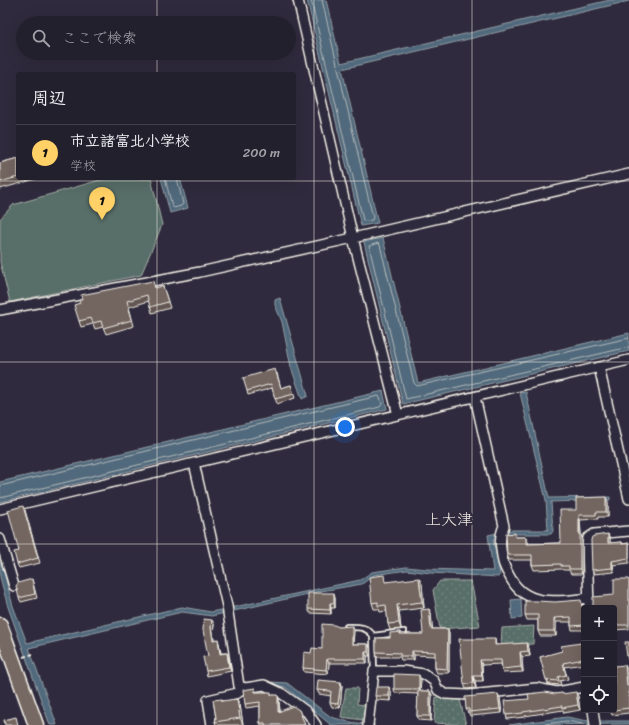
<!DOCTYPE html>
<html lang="ja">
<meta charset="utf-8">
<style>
:root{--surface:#23202e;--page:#2f2d3a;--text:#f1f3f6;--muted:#a3a3aa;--line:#403e4a;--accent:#ffd166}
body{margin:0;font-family:Sriracha,"Klee One",sans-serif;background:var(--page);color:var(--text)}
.controls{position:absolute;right:12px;bottom:12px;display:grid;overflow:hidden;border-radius:4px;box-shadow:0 4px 16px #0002}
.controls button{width:36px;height:36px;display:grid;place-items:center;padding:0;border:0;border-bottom:1px solid var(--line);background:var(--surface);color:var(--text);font:20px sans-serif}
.you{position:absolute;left:345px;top:427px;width:14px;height:14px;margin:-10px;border:3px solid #fff;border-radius:50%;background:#1a73e8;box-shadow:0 0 0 6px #1a73e833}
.badge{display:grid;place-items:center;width:26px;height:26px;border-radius:50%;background:var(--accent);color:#111;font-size:13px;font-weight:700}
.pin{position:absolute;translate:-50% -33px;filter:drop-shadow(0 1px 2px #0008)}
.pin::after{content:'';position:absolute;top:21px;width:14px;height:12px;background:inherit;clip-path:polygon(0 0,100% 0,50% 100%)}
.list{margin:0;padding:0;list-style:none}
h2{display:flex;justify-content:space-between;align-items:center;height:52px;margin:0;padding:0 16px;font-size:17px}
h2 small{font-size:13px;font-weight:400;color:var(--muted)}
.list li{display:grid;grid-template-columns:26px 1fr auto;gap:12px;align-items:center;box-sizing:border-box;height:56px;padding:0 16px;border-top:1px solid var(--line)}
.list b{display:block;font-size:15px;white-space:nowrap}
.list p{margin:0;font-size:13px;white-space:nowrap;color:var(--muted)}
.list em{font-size:13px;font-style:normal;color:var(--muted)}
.icon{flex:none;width:22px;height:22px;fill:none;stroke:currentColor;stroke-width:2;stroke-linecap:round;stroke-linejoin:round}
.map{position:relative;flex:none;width:629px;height:725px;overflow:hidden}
.search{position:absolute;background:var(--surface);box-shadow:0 4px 16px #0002;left:16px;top:16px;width:280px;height:44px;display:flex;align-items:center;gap:10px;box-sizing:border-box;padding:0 14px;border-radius:22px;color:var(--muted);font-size:15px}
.panel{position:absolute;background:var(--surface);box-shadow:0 4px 16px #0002;left:16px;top:72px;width:280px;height:108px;border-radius:4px}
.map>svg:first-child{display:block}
.park{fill:url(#park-dots);stroke:#a6b0a8}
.pitch{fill:#586e68;stroke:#a6b0a8}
.water{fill:#51697b;stroke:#929fa7}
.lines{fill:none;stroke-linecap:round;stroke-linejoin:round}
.shore{stroke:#b3bbbc;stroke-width:1}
.service-casing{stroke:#f4f1e8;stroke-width:8}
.minor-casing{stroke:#f4f1e8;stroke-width:12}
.primary-casing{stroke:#f4f1e8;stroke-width:17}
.path{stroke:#f4f1e8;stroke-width:2;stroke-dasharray:4 3;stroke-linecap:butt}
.service{stroke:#2f2a3d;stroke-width:4.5}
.minor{stroke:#2f2a3d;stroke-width:9}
.primary{stroke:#766964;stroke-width:14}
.wall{fill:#635753;stroke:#f4f1e8}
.shaded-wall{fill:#504744;stroke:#f4f1e8}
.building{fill:#736561;stroke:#f4f1e8}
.grid{fill:none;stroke:#f4f1e8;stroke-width:1;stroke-opacity:0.55}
.labels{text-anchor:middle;stroke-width:4;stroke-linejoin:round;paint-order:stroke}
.neighbourhood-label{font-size:16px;fill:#f4f1e8;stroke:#2f2a3d}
</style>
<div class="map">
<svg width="629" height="725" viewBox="0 0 629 725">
<defs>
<pattern id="park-dots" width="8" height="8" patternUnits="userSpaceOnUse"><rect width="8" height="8" fill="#586e68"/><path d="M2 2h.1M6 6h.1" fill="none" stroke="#71837e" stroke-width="1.8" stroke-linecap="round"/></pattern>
</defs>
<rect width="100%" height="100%" fill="#2f2a3d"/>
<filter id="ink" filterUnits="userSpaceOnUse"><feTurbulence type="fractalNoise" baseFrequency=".025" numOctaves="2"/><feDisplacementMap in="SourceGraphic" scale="8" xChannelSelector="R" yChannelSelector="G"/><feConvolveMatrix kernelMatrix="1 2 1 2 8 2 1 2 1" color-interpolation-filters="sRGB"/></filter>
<g filter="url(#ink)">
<path class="park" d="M440 581H471L480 626 440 629 433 590Z
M534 626 533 644 501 645 502 628Z
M346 688H358L357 704 365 705 363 720 341 717Z
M436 697 460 700 466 725 434 723Z"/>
<path class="pitch" d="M107 178H151L162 225 141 275 10 302 0 262V219L13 205Z"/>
<path class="water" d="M307 0H326L341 63 610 0H629V1L342 69 378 223 361 226Z
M161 178H180L188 208 170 213Z
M383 238 418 383 629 333V351L403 404 364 242Z
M280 298 308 396 302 399 291 367 282 322 275 305V300Z
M383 391 387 409 0 502V482Z
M526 392 549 498 610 497V500L551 502 553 531 551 534H509L493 539 500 574 498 577 431 573 407 570 374 575 362 584 321 591 212 616 182 612 29 648 57 725H50L8 607 0 577V558L13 606 27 643 182 607 211 612 360 580 372 572 406 567 427 569 493 571 488 535 511 530H548L546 500 520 393Z
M521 599 522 618 512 619 511 600Z
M272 682 287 683 331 717 349 722 375 725H331L285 687 273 685Z
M567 717 588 721H629V724L509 725Z"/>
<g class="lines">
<path class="shore" d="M311 0 363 220 366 221 372 220 373 218 322 0
M165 178 172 206 174 208 181 206 183 204 177 178
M629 338 417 386 414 383 380 245 378 243 369 246 406 399 629 347
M0 486 378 396 380 397 382 404 380 407 0 498
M537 725 567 721 589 725"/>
<g class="service-casing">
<path id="service" d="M347 627C358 627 367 626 373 636L374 671
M373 636 404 632"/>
</g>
<g class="minor-casing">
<path id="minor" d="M298 0 353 238 398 415
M0 310 200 272 353 238 629 174
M599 367 629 499
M475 397 504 526C498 539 501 549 503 562 505 569 508 573 511 579 527 608 561 601 589 598
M194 463 227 606 239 686 245 688 264 685 281 693 307 712 316 725
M0 509 629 360
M0 539 14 586
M589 608 587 544 588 538 594 534 629 531
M593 710 595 725
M212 725 208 700 238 693 242 687
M368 725 374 671H403L424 674 434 681 438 690 445 694 469 695 536 688 557 692 584 687"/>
</g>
<g class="primary-casing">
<path id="primary" d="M0 625 36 725"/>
</g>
<path class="path" d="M23 657 33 654"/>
<use href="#service" class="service"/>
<use href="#minor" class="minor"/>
<use href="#primary" class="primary"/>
</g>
<path class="wall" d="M18 158V178H39L0 189V163Z
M155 288 165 292 170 308 152 313 149 301 129 307 134 326 106 334 103 327 95 329 93 324 81 327 79 321Z
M277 373 281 388 291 385 295 398 277 404 272 388 248 395 247 391Z
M608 502V517H598V519L580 520 581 534 582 538V574H571L569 570H563L562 569 534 570 532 565V560H509L507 555 516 537H526L528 542V544L561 543 576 510Z
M25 510 40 563 19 568 17 564Z
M608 534 610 539V543L622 542 623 544 629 543V563L613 565 614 572 594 574 592 570Z
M32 579 37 598 21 602 19 598Z
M629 579V629L614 630V595Z
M386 582 422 584 424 608 399 611 401 629 390 630 388 624 387 611 380 612 379 609H374L372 603Z
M335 598V608H331V614L310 613 308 609Z
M583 605 584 608V630H572L571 626V622H556V636H540L538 631V620H527L525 615Z
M429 609 431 613 432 629H448L449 633V673H437L435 668V656L414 655V660H401L400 657H377L376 652 390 638 400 632 401 634H423Z
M214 624 213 633 214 640 219 643 221 653H227L228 657 231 671 207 676 206 671Z
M339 627 354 630 353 644H368L370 648V656H367V663H329L328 674 304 672 303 668 311 653 322 649Z
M495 639 496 645 529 648 530 656 522 657 523 672 503 673 502 669 501 664 482 665 483 681H475L476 688 466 689 464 684Z
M629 642V660H628L627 656Z
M582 647 583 649 584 650V664L564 667 568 679 560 681 561 685 548 684 540 657Z
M627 669 628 686 629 685V713L612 715 610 710Z
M421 680 420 691H430L432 695 431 721 419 720 417 716 418 694 395 693 394 689Z
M341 682 342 686 340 708 332 707 330 703 331 696 319 694 317 690Z
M391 691V701L377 700 375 696Z
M256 692 272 695 279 699 280 712 299 710 305 725H261L260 723V706L246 708 245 704Z
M555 694 578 696 580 710 564 713 563 710 525 716V717L507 719 506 715 529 699Z
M500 698 502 713 470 716 469 713H468L466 709Z
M222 699 223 701 240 705 243 724 238 725H216L215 722Z"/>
<path class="shaded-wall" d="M606 497 608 502V517L606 512Z
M579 515 580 520 581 534 582 538V574L580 569Z
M608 534 610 539V548L608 543Z
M526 537 528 542V549L526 544Z
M612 561 613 565 614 572 612 568Z
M419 578 422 584 424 608 422 602Z
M334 593 335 598V608L334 603Z
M330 603 331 608V614L330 610Z
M397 605 399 611 401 629 399 623Z
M429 609 431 613 433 633 431 629Z
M554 618 556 622V636L554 631Z
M212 620 214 624 213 633 215 644 213 640 211 628Z
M352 626 354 630 353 648 352 644Z
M448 629 449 633V673L447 669Z
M218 639 219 643 222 658 220 654Z
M527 643 529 648 530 656 528 651Z
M368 644 370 648V656L368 652Z
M412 651 414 655V660L412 656Z
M365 652 367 656V663L365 659Z
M520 652 522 657 523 672 521 667Z
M227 653 228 657 231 671 229 667Z
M327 659 329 663 328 674 326 670Z
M480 660 482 665 483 681 482 676Z
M625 665 627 669 629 691 627 686Z
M419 675 421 680 420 694 419 689Z
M473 676 475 681 476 688 474 683Z
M341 682 342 686 340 708 338 704Z
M389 687 391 691V701L389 696Z
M430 691 432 695 431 721 430 716Z
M576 692 578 696 580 710 578 705Z
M498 694 500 698 502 713 500 709Z
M278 695 279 699 280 717 278 712Z
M237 699 240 705 243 724 240 718Z"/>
<path class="building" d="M18 158V177L0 182V163Z
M153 281 155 288 163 286 168 302 150 307 147 295 127 301 132 320 103 328 101 321 93 323 91 318 79 321 74 305 80 303 79 300 82 299 81 295Z
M275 369 281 388 291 385 294 394 275 399 271 384 247 391 243 378Z
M606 497V512H596V515H579V533H580V569H569V566H561V564L532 565V555H507L506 534 515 533V537H526V544L561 543 560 510H576V498Z
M23 506 38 558 17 564 14 552 19 551 8 510Z
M608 534V543L622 542V544L629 543V558L612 561V568L592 570 591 540 592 537 594 536Z
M384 575 385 582 419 578 422 602 397 605 399 623 388 624 386 605 378 606V602L372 603 369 577Z
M32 579 35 594 19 598 16 586 18 583Z
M614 579H629V625H614V608H590L593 606V597L614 595Z
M308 593H334V603H330V610L308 609Z
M581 600 582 607 585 608H584V625L571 626V617L554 618V631H538V615H525V601H537L555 602Z
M429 609 431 629H448L447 669 435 668V652L412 651V656H400V653L376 652V638H390V633L400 632V634H423L421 610Z
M204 619 212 620 211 628 213 640 218 639 220 654 227 653 229 667 206 671 203 657 208 656 203 630Z
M322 624 334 625 339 627 352 626V644H368V652H365V659H327L326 670 303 668 304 652 311 653 312 648 322 649Z
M459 639H495V645L527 643 528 651 520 652 521 667 502 669 501 660H480L482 676H473L474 683 464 684Z
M625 642H629V656H627Z
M581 643 582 649 584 650V659L563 663 566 675 558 677 559 681 546 680 540 657 562 651 561 646Z
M625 665 627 686 629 685V708L614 710V666Z
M394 674 419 675V689H394Z
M318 680 341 682 338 704 330 703 331 691 317 690Z
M376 687H389V696H375Z
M255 688V692H271V695H278V712L293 706 299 710 305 724 303 725H265V723H260V702L245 704 243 690Z
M418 691H430V716H417Z
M545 692 555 694 562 693V694L576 692 578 705 562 708V706L523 712V713L506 715 504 701 529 699 528 694Z
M498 694 500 709 469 712V709H466L465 697Z
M222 699V701L237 699 240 718 215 722 216 718 213 700Z
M16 717 18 725H5L4 720Z"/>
</g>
<path class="grid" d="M157 0V23M314 0V725M472 0V725M157 53V74M157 178V725M0 181H629M0 362H629M0 544H629"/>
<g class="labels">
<g class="neighbourhood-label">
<text x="449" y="525">上大津</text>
</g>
</g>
</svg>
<div class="controls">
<button>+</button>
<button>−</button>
<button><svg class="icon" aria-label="locate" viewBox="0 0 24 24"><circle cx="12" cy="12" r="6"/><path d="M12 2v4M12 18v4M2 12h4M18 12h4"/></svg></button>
</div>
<div class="you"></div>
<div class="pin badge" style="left:102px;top:220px">1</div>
<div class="search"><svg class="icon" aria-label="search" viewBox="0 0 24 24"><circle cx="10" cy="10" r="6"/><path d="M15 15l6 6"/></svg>ここで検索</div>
<section class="panel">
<h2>周辺<small></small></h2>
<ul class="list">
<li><span class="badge">1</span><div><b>市立諸富北小学校</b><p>学校</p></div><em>200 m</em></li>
</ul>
</section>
</div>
